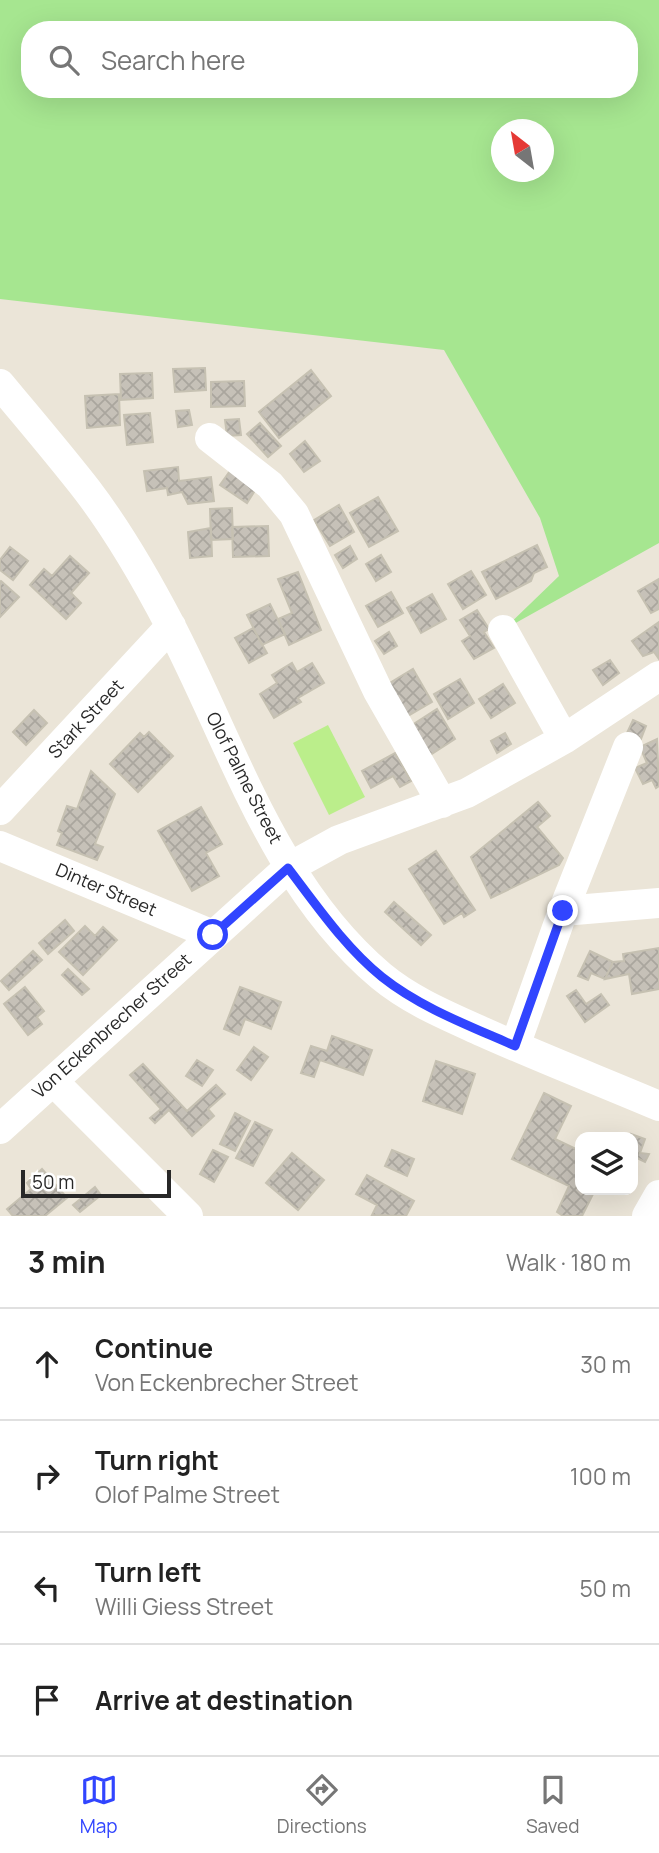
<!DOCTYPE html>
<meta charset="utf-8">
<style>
:root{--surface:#fff;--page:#f6f6f6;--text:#222;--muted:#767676;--line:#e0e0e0;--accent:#3145ff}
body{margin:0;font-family:Manrope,sans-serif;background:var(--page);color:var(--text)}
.controls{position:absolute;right:21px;bottom:21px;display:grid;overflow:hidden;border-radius:14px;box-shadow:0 7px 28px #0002}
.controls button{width:63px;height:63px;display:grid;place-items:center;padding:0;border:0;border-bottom:2px solid var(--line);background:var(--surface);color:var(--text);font:35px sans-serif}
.compass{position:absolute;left:491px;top:119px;width:63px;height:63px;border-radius:50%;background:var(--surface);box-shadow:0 7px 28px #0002;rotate:329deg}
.scale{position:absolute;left:21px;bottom:18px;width:150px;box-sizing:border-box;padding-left:7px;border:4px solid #282828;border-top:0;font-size:19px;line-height:24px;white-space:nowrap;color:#282828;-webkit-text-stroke:5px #fff;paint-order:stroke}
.stop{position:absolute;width:21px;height:21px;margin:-16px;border:5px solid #3145ff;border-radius:50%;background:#fff}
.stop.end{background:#3145ff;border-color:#fff;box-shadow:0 2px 7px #0008}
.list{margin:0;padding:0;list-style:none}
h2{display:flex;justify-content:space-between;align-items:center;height:91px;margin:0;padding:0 28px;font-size:30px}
h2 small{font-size:23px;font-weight:400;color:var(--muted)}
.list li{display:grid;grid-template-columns:46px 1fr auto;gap:21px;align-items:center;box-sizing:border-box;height:112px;padding:0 28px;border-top:2px solid var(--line)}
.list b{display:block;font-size:26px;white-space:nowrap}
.list p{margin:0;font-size:23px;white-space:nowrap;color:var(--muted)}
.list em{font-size:23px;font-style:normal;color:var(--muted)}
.icon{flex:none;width:38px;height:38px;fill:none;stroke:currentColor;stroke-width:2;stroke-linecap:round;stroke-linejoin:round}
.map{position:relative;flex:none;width:659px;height:1216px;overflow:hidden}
.search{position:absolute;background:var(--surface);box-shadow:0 7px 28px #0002;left:21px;right:21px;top:21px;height:77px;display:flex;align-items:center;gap:18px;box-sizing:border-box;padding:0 24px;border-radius:28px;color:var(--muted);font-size:26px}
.sheet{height:539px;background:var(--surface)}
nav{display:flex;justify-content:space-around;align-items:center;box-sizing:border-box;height:98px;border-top:2px solid var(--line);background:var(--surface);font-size:19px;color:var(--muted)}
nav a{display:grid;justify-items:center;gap:4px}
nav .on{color:var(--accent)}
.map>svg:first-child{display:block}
.grass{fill:#a6e690;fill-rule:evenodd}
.pitch{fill:#bbee8b}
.building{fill:url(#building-cross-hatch);stroke:#c6c1b2;stroke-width:2}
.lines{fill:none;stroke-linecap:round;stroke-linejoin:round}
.minor{stroke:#fff;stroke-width:30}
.route{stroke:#3145ff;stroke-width:9}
.labels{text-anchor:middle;stroke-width:7;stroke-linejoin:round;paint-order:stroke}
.street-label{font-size:18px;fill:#282828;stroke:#fff}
</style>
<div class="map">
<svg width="659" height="1216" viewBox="0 0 659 1216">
<defs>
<pattern id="building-cross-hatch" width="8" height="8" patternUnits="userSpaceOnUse" patternTransform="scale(1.75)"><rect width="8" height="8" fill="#c6c1b8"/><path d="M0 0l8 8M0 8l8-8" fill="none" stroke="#aaa69e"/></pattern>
</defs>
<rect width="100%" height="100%" fill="#ebe5d8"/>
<path class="grass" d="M0 0H659V543L503 630 559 576 540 518 444 350 0 299ZM30 30H629V89H30ZM502 130H544V172H502Z"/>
<path class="pitch" d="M328 725 365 797 329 815 293 743Z"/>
<path class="building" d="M205 368 206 390 175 392 173 369Z
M311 370 331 396 279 438 259 412Z
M152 373 153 398 121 400 120 374Z
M244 381 245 406 211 407V382Z
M119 394 120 425 87 428 85 396Z
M189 410 192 425 178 427 176 411Z
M150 413 153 442 127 445 124 415Z
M239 419 241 435 227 436 225 420Z
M260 423 281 446 268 457 247 434Z
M305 441 320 461 304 472 290 454Z
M178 467 179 481 211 477 214 501 188 504 182 492 168 495 167 488 147 491 144 471Z
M230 471 256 489 247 503 220 485Z
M378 497 398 531 369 547 350 513Z
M339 505 354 532 330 546 314 520Z
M232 508 233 539 211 540 210 509Z
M268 526 269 556 233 557 232 527Z
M211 528 212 556 190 558 188 532Z
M537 545 547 567 534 573 531 581 496 599 482 572Z
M350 546 357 559 343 568 335 555Z
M10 547 28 561 13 580 0 570V560Z
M381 555 391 572 376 581 366 564Z
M70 556 89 573 71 593 81 603 66 619 30 585 44 569 52 576Z
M471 571 486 595 463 609 448 584Z
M298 572 321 630 289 645 278 619 292 613 278 579Z
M659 579V609L651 613 638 591Z
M1 581 19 597 0 617V582Z
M391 592 403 613 378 627 366 606Z
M432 594 446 619 421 633 407 608Z
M270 604 285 634 262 645 247 615Z
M477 610 489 629 484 632 494 648 474 659 462 641 470 636 460 620Z
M659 622V659L654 652 643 656 632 641Z
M253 628 267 653 249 663 235 638Z
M389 632 397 646 384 654 375 641Z
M610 660 619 673 603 685 593 670Z
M292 663 297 672 312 663 324 683 298 698 301 702 274 718 260 694 277 683 272 675Z
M413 669 432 702 408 716 388 684Z
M460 679 474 703 448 719 434 694Z
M503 684 515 703 491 718 479 699Z
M437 709 455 739 430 755 412 725Z
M34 710 47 723 26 745 13 732Z
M633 720 646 726 641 739 627 733Z
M149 732 173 756 138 792 110 764 140 733 144 737Z
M505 733 511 744 497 753 491 741Z
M657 739 659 786 656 788 652 780 643 784 635 768 647 763 640 747Z
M395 753 411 781 400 787 393 776 371 788 362 771Z
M91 771 115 794 95 844 103 847 97 860 57 845 62 833 58 831 67 806 77 809Z
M538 802 550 816 537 827 563 858 559 865 491 898 471 857Z
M201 807 222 844 206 853 219 876 192 891 158 831Z
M436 851 475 910 464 917 462 913 444 924 409 869Z
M394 902 431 935 421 945 385 912Z
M65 920 74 931 48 954 39 943Z
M85 926 95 936 103 927 117 940 83 975 59 952Z
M659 948V989L632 994 629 974 605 979 613 962 624 961 623 954Z
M33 951 42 960 9 990 1 981Z
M590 951 613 962 605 979 591 973 588 980 578 976Z
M68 969 89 989 82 995 62 975Z
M25 987 44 1011 37 1017 42 1024 28 1035 4 1004Z
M240 987 281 1002 271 1029 245 1019 239 1035 224 1029Z
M576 990 586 1004 601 994 609 1005 585 1022 567 996Z
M332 1036 372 1050 363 1075 320 1060 314 1077 301 1073 311 1046 327 1051Z
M254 1047 268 1057 251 1080 237 1070Z
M197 1060 213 1070 202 1086 186 1076Z
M436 1061 475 1074 462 1114 423 1101Z
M143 1064 187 1111 216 1085 225 1094 208 1109 214 1116 192 1136 169 1110 155 1123 150 1118 161 1109 130 1075Z
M544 1093 571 1106 555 1139 580 1151V1190H595L582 1216H563L557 1212 569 1186 512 1159Z
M235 1113 250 1121 235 1151 220 1144Z
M255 1122 272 1130 253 1166 236 1158Z
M631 1134 645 1139 640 1153 649 1154 645 1162 633 1156Z
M213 1150 228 1157 214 1182 200 1174Z
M392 1150 414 1159 407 1176 385 1166Z
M292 1153 324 1180 298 1210 266 1183Z
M42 1169 67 1198 45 1216H13L7 1209 31 1189 27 1183Z
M367 1175 414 1201 406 1216 372 1215 377 1205 356 1194Z
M95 1187 101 1195 80 1212 73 1205Z"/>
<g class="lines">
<path class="minor" d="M0 384C29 419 59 454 87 490 119 532 146 579 170 625 233 746 274 886 381 976 411 1001 448 1016 483 1032 541 1058 600 1081 659 1106
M210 438 270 485 294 514 378 691 442 803
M503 630 564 739
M0 810 171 626
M0 846 213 935
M563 911 659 903
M515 1046 563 911 628 747
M53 1081 188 1216
M0 1129 288 868 339 840 467 793 564 739 659 676
M647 1216 659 1195"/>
</g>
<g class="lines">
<path class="route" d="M213 935 288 868C317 906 345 947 382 977 421 1008 470 1026 515 1046L563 911"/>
</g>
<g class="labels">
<g class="street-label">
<text transform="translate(86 719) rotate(-47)" y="6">Stark Street</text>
<text transform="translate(244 778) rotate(63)" y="6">Olof Palme Street</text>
<text transform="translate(106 890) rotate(23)" y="6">Dinter Street</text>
<text transform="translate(112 1026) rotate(-42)" y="6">Von Eckenbrecher Street</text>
</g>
</g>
</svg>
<div class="controls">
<button><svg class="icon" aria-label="layers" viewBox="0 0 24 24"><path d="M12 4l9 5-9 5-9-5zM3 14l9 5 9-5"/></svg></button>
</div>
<svg class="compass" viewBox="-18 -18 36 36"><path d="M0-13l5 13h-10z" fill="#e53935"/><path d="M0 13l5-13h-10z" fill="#767676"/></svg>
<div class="scale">50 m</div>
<div class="stop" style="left:213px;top:935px"></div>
<div class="stop end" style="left:563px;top:911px"></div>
<div class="search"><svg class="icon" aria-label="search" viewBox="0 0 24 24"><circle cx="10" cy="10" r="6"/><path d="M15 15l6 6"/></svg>Search here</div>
</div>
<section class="sheet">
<h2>3 min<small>Walk · 180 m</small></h2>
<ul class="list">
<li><svg class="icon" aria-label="ahead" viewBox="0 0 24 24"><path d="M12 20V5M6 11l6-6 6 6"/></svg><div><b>Continue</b><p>Von Eckenbrecher Street</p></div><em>30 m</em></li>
<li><svg class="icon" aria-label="right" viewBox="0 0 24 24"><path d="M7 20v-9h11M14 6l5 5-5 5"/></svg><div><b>Turn right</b><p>Olof Palme Street</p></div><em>100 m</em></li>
<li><svg class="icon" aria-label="left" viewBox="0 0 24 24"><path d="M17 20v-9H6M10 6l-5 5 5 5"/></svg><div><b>Turn left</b><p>Willi Giess Street</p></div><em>50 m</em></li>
<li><svg class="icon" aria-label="arrive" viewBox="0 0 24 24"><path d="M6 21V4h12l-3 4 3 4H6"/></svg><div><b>Arrive at destination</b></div></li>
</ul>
</section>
<nav>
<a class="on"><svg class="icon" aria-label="map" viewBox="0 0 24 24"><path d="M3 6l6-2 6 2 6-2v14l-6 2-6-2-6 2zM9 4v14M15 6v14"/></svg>Map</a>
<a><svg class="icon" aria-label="directions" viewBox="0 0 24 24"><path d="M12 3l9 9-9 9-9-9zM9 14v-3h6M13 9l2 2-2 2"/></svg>Directions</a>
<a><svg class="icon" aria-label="saved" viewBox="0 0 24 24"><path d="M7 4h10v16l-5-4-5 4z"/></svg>Saved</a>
</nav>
